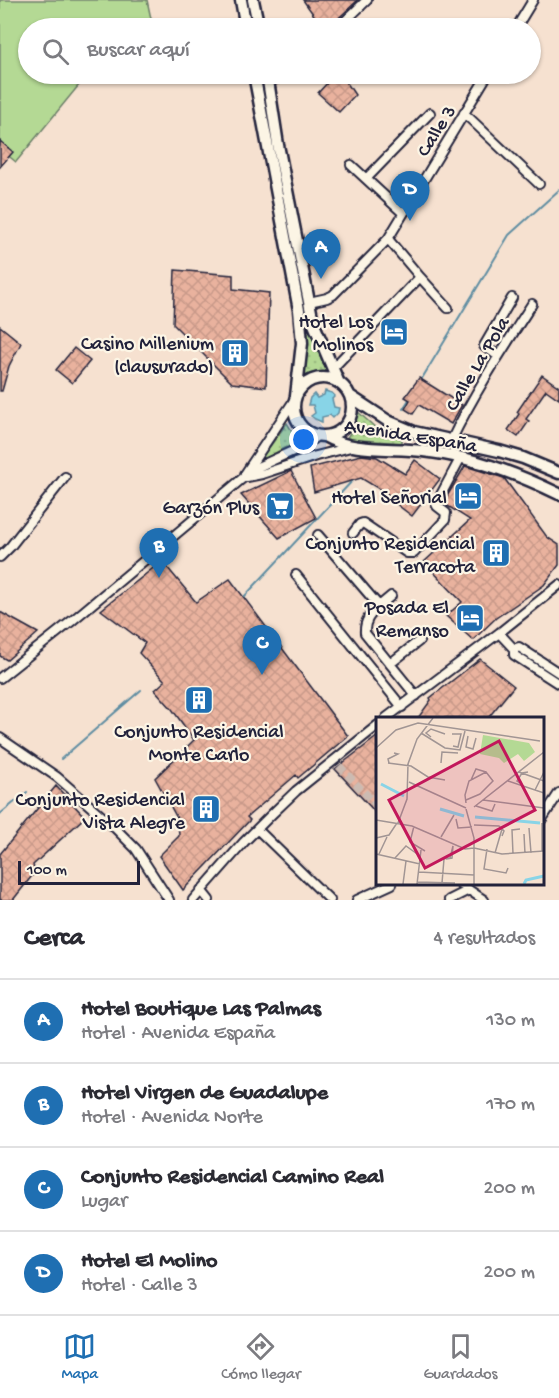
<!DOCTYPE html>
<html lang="es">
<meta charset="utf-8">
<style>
:root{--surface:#fff;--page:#f2f2f3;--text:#2b2b33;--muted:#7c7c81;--line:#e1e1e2;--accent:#1f6fb2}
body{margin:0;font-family:"Gochi Hand",sans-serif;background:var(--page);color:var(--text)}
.scale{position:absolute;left:18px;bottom:15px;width:122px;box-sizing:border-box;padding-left:6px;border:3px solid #22223b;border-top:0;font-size:16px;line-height:21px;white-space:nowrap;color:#22223b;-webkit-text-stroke:4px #fcf5e5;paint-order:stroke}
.you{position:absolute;left:304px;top:440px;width:21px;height:21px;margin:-15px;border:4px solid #fff;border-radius:50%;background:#1a73e8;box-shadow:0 0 0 9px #1a73e833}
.badge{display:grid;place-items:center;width:39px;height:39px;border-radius:50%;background:var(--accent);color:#fff;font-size:20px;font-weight:700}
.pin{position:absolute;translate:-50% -50px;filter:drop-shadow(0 2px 3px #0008)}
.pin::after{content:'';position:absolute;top:32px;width:21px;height:18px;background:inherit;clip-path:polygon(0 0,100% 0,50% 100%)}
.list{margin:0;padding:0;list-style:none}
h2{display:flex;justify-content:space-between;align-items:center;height:78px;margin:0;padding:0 24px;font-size:26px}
h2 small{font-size:20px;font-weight:400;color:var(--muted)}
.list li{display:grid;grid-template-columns:39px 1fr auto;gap:18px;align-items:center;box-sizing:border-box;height:84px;padding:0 24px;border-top:2px solid var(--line)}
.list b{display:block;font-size:22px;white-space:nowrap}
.list p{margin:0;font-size:20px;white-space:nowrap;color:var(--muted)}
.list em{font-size:20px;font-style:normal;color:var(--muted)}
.icon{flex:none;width:33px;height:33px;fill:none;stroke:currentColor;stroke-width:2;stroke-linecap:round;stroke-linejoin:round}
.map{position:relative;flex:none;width:559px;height:900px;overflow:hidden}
.search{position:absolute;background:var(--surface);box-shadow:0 2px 4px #0004;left:18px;right:18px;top:18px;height:66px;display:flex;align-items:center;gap:15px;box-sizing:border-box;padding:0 21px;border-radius:33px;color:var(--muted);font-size:22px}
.sheet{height:414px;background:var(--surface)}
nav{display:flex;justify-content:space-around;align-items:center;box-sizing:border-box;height:84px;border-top:2px solid var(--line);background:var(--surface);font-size:16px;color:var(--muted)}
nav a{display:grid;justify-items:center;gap:3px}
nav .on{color:var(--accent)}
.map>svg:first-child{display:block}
.grass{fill:#b4d994;stroke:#6b7e68;stroke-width:1.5}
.park{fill:url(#park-dots);stroke:#6b7e68;stroke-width:1.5}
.water{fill:#88d4e7;stroke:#5f8da2;stroke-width:1.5}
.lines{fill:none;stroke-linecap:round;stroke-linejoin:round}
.stream{stroke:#5f8da2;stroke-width:2}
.building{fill:url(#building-cross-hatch);stroke:#22223b;stroke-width:1.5}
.minor-tunnel{stroke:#ccbbb2;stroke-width:8;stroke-dasharray:8 4;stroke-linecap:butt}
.minor-casing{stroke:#22223b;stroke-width:12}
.secondary-casing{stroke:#22223b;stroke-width:15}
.minor{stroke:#fcf5e5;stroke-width:8}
.secondary{stroke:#fcf5e5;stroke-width:10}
.labels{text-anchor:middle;stroke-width:4.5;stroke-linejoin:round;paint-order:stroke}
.street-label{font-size:20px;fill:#22223b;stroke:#fcf5e5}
.poi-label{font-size:20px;fill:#22223b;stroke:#fcf5e5;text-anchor:end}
.inset-river{fill:none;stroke:#88d4e7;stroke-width:3}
.inset-road{fill:none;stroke:#a19594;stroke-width:1.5}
.view{fill:#c2185b;fill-opacity:0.15;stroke:#c2185b;stroke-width:3}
.inset-edge{fill:none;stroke:#22223b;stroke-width:3}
</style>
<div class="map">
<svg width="559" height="900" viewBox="0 0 559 900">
<defs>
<pattern id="park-dots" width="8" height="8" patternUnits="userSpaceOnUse" patternTransform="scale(1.5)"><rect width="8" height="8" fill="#b4d994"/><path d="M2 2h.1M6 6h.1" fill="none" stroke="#9aba80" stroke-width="1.8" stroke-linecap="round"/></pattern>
<pattern id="building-cross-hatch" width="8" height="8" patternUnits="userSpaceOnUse" patternTransform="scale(1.5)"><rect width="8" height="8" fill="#e9b29e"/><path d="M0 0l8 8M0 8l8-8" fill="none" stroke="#c89989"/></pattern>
</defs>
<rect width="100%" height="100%" fill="#f6e1d0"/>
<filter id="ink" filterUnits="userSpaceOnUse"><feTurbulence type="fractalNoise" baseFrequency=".0167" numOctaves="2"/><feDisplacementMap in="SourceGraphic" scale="12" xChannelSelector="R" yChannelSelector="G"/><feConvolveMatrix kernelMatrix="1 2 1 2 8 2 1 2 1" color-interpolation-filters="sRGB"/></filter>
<g filter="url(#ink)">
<path class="grass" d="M0 0H147L153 28H28V74H88L16 162 0 149Z"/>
<path class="park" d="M313 332 316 343 330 373C320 370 313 372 304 377L308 340 307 333Z
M357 411 377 429 402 439V443L346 439 354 427Z
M287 423 300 444 284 448 265 459 263 456Z"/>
<path class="water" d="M325 391 332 393 335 396 332 399 334 407 339 408 338 413 333 418 330 415 322 417V422L315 419 311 416 315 413 313 405H308L310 398 314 394 317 398 324 395Z"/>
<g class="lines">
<path class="stream" d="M421 380 509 235 559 190
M403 409 410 398
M243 598 354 479
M61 759 141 690
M0 814 27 792"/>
</g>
<path class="building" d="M303 0H358L328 28H323Z
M321 74H341L355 95 339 112 318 93 329 81Z
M0 141 13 152 0 167Z
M175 270 233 275V289L269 293 266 387 232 383 173 324Z
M0 326 21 343 9 366 2 391H0Z
M74 348 90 361 72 383 56 370Z
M542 375 559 387V399L546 390 526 419 529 421 518 437 508 430 519 414 517 412Z
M419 378 462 405 451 424 419 405 413 414 405 409 410 400 405 397Z
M361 455 377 457 405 474 415 460 440 479 412 516 387 497 389 495 361 478 314 492 310 468Z
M465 466 504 478 547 537 559 545V565L544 585 496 618 473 640 446 616 462 602 424 562 470 520 443 503Z
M291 471 316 518 279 538 241 495Z
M162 561 196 602 230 579 348 736 298 778 296 775 247 817 250 820 183 890 159 856 179 836 178 820 155 778 194 740 172 709 155 690 165 681 139 653 145 643 101 610Z
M0 612 38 633 7 660 0 656Z
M480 659 514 686 488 718H418L431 700 430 698Z
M378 736V815L335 769Z
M56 786 85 817 33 865 35 872 13 900H0V854Z"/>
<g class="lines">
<path class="minor-tunnel" d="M339 766 378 807"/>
<g class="minor-casing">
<path id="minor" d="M338 28 367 0
M516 28 533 0
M269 81 291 74
M464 113 539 184
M351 165 403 213
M366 179 430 113
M420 277 448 308
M309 302 327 298 333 295 388 239 488 74
M498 356 484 346 512 298
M333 368 420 277 388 239
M451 441C474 393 503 349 532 304
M245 474 295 399
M247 477 262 474 316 456 351 447
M353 533 360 524 363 523 407 553H414L445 520 446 513 437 506 436 504 461 457
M318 535 379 606C371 614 364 620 365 633L416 696
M0 557 10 547 65 477
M296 575 402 707
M379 606 391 596
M499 633 514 649
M391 663 419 641
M559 673 519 647 514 649V655L559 684
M0 678 73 620 243 478 260 466 306 445 318 435
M386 718 499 633 559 585
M0 738 57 777 113 826 136 849 169 900
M542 819 559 793
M257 829 330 900
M460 884 484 900
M201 890 209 900
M193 900 244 842 271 815 296 791 378 725
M357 900 392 884
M449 900 469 890"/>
</g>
<g class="secondary-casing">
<path id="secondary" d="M241 0 246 28
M253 0 259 28
M254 74 299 310 302 343 296 396
M267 74 278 145 313 322 338 381
M294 407a29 29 0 1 1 58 0a29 29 0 1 1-58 0Z
M350 396 388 421 414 432 499 451 523 458 559 473
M324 436C354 453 390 447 423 451 471 456 516 473 559 494"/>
</g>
<use href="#minor" class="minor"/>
<use href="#secondary" class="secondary"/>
</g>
</g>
<defs>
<g id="hotel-square" transform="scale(1.5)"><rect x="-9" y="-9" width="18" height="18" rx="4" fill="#1f6fb2" stroke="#fcf5e5"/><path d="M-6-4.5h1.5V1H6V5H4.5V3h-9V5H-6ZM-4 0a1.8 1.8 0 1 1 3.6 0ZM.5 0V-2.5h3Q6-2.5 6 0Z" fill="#fff"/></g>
<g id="building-square" transform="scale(1.5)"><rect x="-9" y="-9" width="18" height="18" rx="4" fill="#1f6fb2" stroke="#fcf5e5"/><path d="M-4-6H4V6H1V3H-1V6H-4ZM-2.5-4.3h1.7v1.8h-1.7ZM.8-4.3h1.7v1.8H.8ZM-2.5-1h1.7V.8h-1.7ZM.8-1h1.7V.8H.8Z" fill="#fff"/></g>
<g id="supermarket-square" transform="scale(1.5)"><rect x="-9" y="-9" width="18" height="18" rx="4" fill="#1f6fb2" stroke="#fcf5e5"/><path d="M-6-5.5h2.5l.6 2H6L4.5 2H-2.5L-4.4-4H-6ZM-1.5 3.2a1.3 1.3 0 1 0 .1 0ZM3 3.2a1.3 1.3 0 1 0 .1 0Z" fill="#fff"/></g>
</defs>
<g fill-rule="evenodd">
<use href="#hotel-square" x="394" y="332"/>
<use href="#building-square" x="235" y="353"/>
<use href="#hotel-square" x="468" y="496"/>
<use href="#supermarket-square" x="280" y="506"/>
<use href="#building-square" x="496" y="553"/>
<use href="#hotel-square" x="470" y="618"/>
<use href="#building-square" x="199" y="700"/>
<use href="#building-square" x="206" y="809"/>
</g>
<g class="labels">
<g class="street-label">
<text transform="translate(435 130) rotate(-58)" y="7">Calle 3</text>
<text transform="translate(476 363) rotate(-59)" y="7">Calle La Pola</text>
<text transform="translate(411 434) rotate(9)" y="7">Avenida España</text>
</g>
<g class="poi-label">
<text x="373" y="327">Hotel Los<tspan x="373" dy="23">Molinos</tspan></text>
<text x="214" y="349">Casino Millenium<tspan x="214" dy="23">(clausurado)</tspan></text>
<text x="447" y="503">Hotel Señorial</text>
<text x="259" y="513">Garzón Plus</text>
<text x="475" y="549">Conjunto Residencial<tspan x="475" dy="23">Terracota</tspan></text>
<text x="449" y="613">Posada El<tspan x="449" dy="23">Remanso</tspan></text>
<text x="199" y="737" text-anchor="middle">Conjunto Residencial<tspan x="199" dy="23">Monte Carlo</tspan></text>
<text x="185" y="805">Conjunto Residencial<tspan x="185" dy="23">Vista Alegre</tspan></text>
</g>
</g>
<g transform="translate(376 717)">
<rect width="168" height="168" fill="#f6e1d0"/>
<path d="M107 18 153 26 159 35 148 44 142 37 128 46 123 41 104 37Z" fill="#b4d994"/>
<path class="inset-river" d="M5 67 28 79M64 92 88 99M99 100 164 106M148 167 150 163 168 159"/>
<path class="inset-road" d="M45 16 69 31 84 33 89 14M76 17H85L82 30 77 29M92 19 90 30 97 32 100 21M55 20 50 16 55 12 69 17M0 31 20 13 42 6 164 24M12 46 35 49 52 60 69 63M13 46 12 42 22 37 18 36M65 46 66 35 82 36M143 55 168 64M95 63 100 52 110 55M132 64 168 76M33 65 90 91M144 66 141 64 146 56 152 55M159 73 168 55M107 83 168 91M90 86 89 78 93 64 110 55 117 64 104 77 90 83M100 89 116 94 119 87M98 90 168 35M90 92 98 121V167M80 102 82 111 96 110M0 103 36 109 89 132 98 131M22 106 31 82 32 47 41 22 57 1M98 108 123 109 128 114 126 119M38 109 34 125 49 134M153 111 155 136M148 117 149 137M65 120 78 98M0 121 13 118 21 106M98 131 126 137 168 134M111 132 108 152 130 156 132 151M166 134V106M119 136 126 112M0 137 44 147M3 137 11 120M137 137 136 113 144 112M19 141 30 129 44 139M43 155 98 158M41 165 79 166M66 166 68 142 71 141H74L77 129 76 141 70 142M27 167 30 144M41 167 45 133"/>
<path class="view" d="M123 24 159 93 49 151 13 83Z"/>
<rect width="168" height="168" class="inset-edge"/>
</g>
</svg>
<div class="scale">100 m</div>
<div class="you"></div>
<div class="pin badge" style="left:321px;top:279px">A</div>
<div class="pin badge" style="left:159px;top:578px">B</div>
<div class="pin badge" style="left:262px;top:675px">C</div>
<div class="pin badge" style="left:410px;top:221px">D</div>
<div class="search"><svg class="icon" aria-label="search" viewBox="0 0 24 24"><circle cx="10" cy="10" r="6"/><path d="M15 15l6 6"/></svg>Buscar aquí</div>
</div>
<section class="sheet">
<h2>Cerca<small>4 resultados</small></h2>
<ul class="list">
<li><span class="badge">A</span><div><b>Hotel Boutique Las Palmas</b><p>Hotel · Avenida España</p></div><em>130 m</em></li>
<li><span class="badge">B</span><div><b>Hotel Virgen de Guadalupe</b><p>Hotel · Avenida Norte</p></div><em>170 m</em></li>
<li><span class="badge">C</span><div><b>Conjunto Residencial Camino Real</b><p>Lugar</p></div><em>200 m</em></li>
<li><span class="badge">D</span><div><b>Hotel El Molino</b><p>Hotel · Calle 3</p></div><em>200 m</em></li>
</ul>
</section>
<nav>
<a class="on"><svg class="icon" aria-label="map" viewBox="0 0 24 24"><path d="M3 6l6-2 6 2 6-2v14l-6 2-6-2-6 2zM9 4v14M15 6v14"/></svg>Mapa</a>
<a><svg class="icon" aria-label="directions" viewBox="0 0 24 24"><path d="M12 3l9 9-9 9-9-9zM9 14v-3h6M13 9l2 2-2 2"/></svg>Cómo llegar</a>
<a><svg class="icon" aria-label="saved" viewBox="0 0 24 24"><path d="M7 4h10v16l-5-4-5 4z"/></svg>Guardados</a>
</nav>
